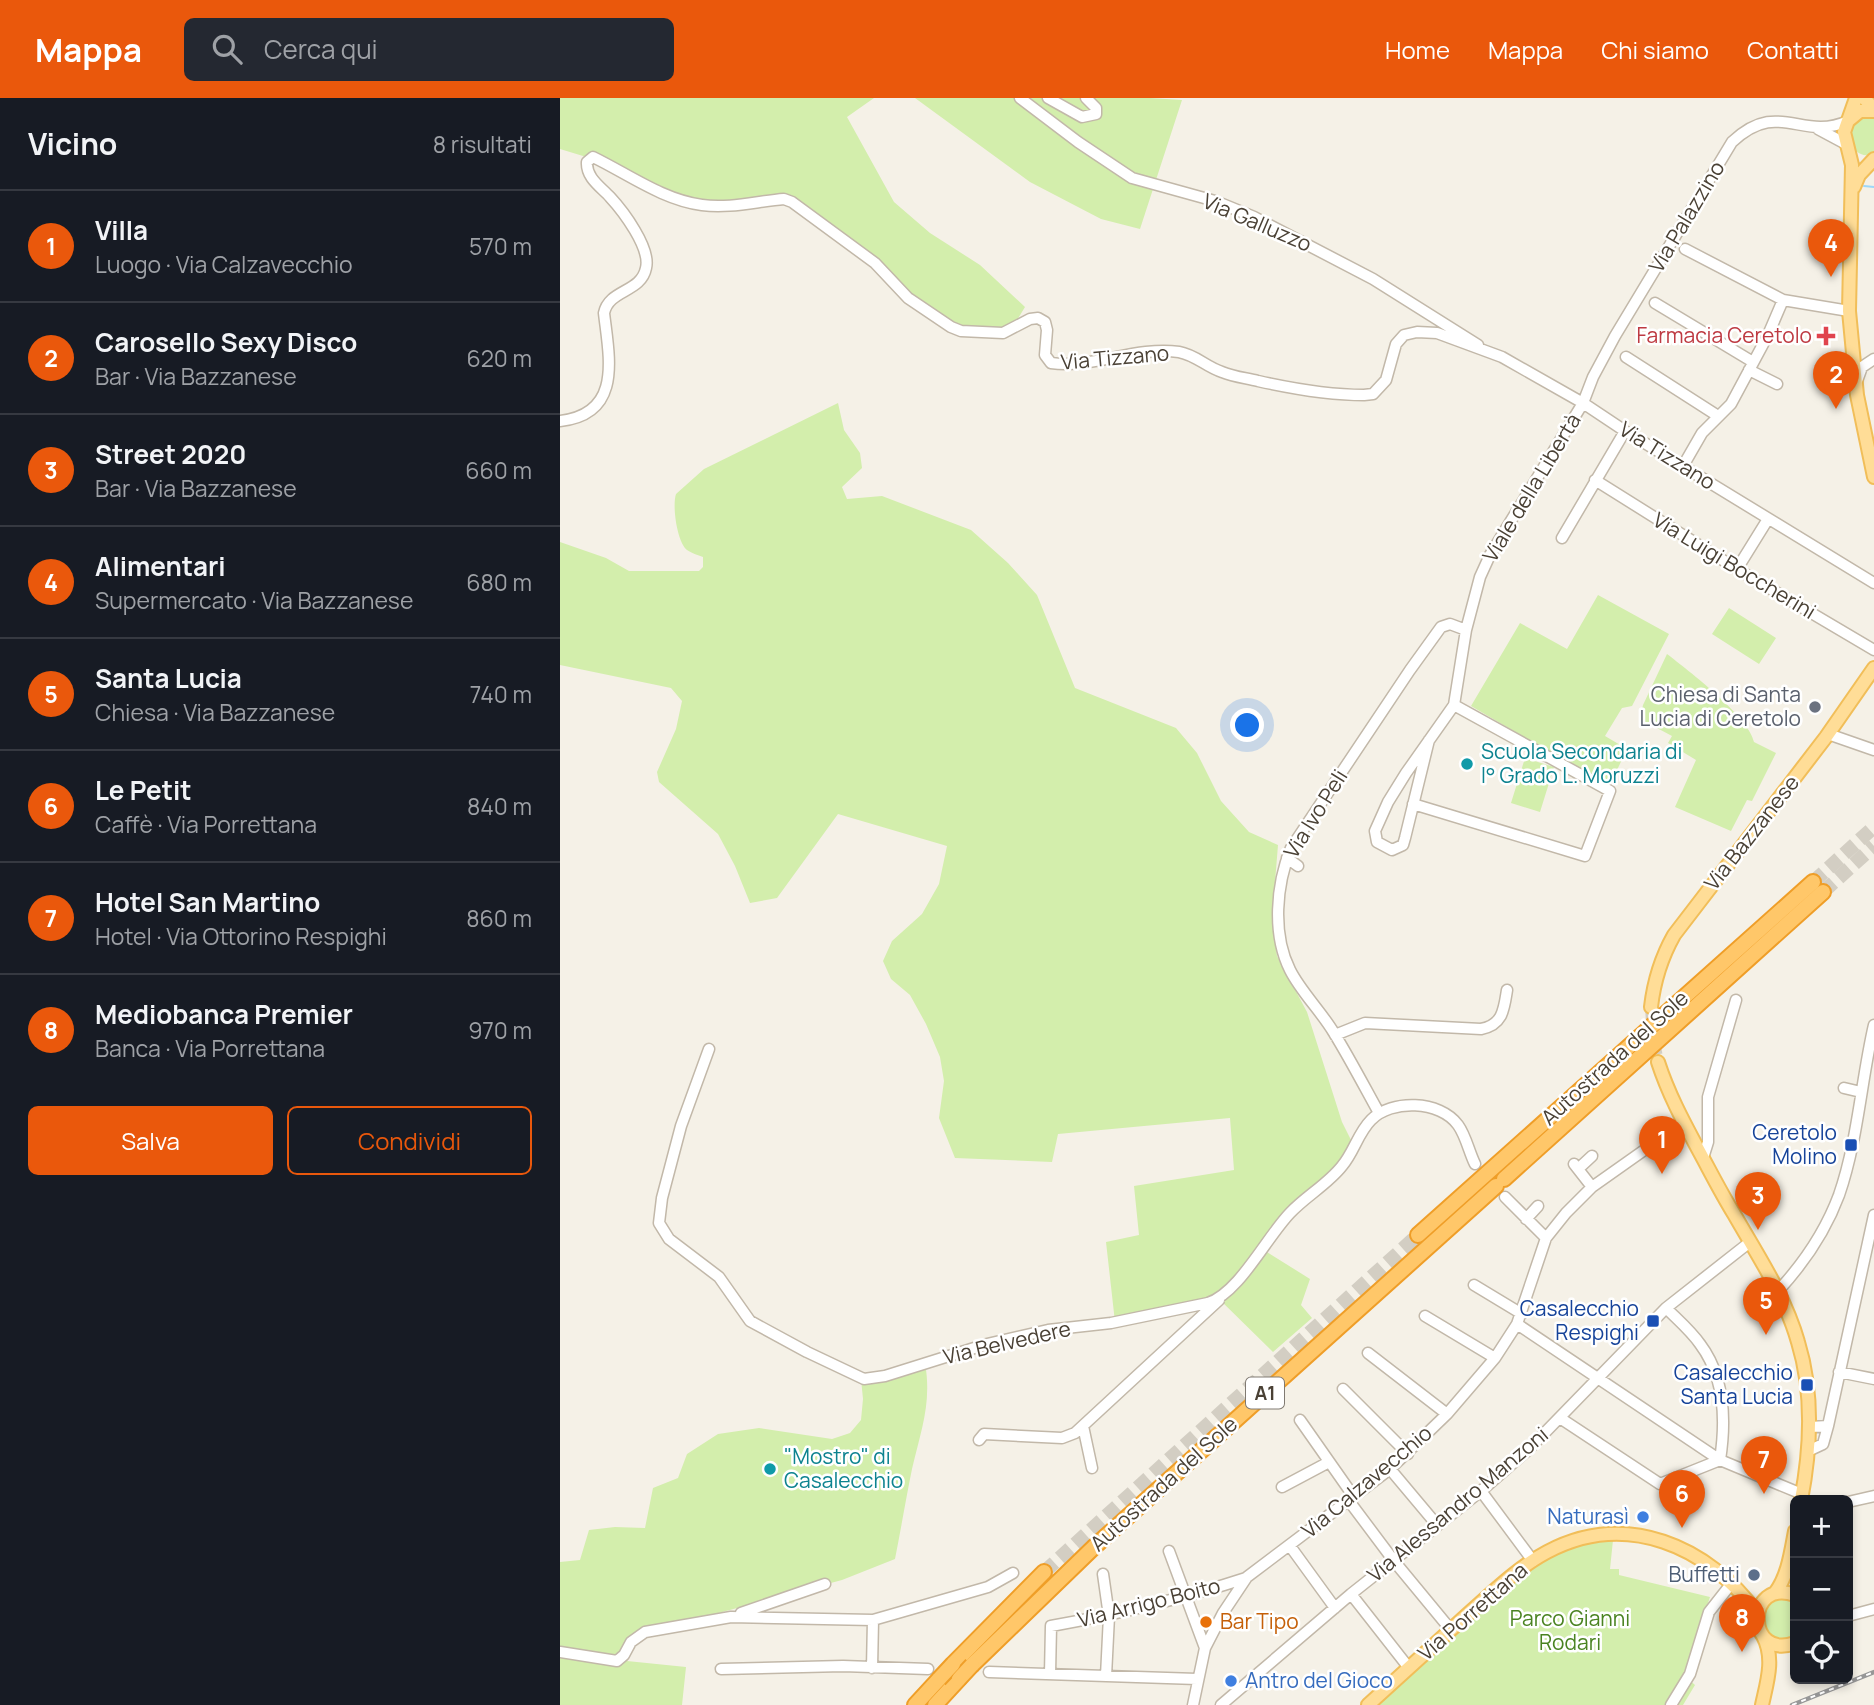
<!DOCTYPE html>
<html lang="it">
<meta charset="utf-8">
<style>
:root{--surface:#171b24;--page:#242831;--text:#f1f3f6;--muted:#9ea1a6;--line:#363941;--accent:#ea580c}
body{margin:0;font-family:Manrope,sans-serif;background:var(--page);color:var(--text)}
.controls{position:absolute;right:21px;bottom:21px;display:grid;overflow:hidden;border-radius:10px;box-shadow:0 4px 10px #0003}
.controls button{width:63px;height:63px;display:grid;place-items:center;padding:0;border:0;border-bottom:2px solid var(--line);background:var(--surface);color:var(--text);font:35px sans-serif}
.you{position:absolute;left:688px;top:628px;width:24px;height:24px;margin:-18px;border:5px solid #fff;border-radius:50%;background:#1a73e8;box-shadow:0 0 0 10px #1a73e833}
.badge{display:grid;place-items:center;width:46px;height:46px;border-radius:50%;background:var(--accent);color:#fff;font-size:23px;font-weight:700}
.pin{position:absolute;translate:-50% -58px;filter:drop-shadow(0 2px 4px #0008)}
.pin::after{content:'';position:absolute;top:37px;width:24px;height:21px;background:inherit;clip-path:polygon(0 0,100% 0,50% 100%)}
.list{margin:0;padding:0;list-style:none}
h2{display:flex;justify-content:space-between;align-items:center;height:91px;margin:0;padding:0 28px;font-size:30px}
h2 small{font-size:23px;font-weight:400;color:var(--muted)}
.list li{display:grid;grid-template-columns:46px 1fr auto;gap:21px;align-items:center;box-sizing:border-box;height:112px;padding:0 28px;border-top:2px solid var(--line)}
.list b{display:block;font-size:26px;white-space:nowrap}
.list p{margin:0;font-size:23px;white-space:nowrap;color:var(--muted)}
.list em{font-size:23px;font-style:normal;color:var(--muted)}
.actions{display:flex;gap:14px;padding:21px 28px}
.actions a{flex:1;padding:16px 0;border:2px solid var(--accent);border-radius:10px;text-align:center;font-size:24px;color:var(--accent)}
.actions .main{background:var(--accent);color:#fff}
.icon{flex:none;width:38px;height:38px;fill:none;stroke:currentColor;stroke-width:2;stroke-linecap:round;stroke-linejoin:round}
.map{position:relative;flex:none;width:1314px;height:1607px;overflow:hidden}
header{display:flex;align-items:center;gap:42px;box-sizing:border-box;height:98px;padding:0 35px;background:var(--accent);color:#fff}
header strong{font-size:33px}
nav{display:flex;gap:38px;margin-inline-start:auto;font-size:24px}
.search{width:490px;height:63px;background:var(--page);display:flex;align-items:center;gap:18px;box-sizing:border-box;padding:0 24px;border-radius:10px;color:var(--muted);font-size:26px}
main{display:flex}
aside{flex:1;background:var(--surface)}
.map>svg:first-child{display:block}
.green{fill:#d3eeac}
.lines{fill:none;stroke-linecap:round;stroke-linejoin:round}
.stream{stroke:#9dd7f9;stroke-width:2}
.major-tunnel{stroke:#d3cec3;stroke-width:12;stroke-dasharray:12 6;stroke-linecap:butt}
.highway-tunnel{stroke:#d3cec3;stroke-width:14;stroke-dasharray:14 7;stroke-linecap:butt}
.minor-casing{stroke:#c2b8a9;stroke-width:13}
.major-casing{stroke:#f1be59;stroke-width:16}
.highway-casing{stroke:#ef9e28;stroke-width:18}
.minor{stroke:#fff;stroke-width:10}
.major{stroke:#ffdd97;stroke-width:12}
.highway{stroke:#ffc769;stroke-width:14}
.rail-casing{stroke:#979797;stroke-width:4.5}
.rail{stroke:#fff;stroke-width:2;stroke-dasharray:5;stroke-linecap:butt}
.highway-bridge-casing{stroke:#ef9e28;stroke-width:18;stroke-linecap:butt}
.highway-bridge{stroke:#ffc769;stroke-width:14}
.health-dot{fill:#e0444e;stroke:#fff;stroke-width:2.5}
.worship-dot{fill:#6b7280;stroke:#fff;stroke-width:2.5}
.culture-dot{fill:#0f9aa8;stroke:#fff;stroke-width:2.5}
.transit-dot{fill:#1a4fb4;stroke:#fff;stroke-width:2.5}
.shop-dot{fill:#3f7fe0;stroke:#fff;stroke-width:2.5}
.service-dot{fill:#5c6f8a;stroke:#fff;stroke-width:2.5}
.food-dot{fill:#e8710a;stroke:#fff;stroke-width:2.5}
.labels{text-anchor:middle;stroke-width:5;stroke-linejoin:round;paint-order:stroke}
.shield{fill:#fff;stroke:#807a72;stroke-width:2}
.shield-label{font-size:19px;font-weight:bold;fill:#4a4135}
.street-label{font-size:21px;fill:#4a4135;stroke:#fff}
.health-label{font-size:21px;fill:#be3a42;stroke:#fff;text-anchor:end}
.worship-label{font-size:21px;fill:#5b616d;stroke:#fff;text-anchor:end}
.culture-label{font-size:21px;fill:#0d838f;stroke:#fff;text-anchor:start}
.transit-label{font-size:21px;fill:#164399;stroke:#fff;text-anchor:end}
.shop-label{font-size:21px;fill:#366cbe;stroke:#fff;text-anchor:end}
.service-label{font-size:21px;fill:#4e5e75;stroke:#fff;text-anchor:end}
.park-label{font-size:21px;fill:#4a8321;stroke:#fff}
.food-label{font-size:21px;fill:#c56008;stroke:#fff;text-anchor:start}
</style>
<header>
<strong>Mappa</strong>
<div class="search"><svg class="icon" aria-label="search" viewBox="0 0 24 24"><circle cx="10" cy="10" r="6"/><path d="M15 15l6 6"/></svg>Cerca qui</div>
<nav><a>Home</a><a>Mappa</a><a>Chi siamo</a><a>Contatti</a></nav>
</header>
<main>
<aside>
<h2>Vicino<small>8 risultati</small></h2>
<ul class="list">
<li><span class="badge">1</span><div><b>Villa</b><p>Luogo · Via Calzavecchio</p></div><em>570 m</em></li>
<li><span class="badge">2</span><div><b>Carosello Sexy Disco</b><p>Bar · Via Bazzanese</p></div><em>620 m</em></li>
<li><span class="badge">3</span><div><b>Street 2020</b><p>Bar · Via Bazzanese</p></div><em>660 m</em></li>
<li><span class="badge">4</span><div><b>Alimentari</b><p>Supermercato · Via Bazzanese</p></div><em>680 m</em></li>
<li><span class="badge">5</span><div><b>Santa Lucia</b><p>Chiesa · Via Bazzanese</p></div><em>740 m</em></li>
<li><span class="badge">6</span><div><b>Le Petit</b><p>Caffè · Via Porrettana</p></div><em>840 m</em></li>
<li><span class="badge">7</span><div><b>Hotel San Martino</b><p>Hotel · Via Ottorino Respighi</p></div><em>860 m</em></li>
<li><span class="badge">8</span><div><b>Mediobanca Premier</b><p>Banca · Via Porrettana</p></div><em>970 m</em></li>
</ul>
<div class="actions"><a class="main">Salva</a><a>Condividi</a></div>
</aside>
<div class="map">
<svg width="1314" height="1607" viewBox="0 0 1314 1607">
<rect width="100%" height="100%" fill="#f5f1e7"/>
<path class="green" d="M0 0H314L287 19 334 104 370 135 420 167 465 209 454 227 432 235 390 228 228 101 153 108 115 104 56 68 0 51Z
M355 0H590L622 2 580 131 541 121 470 84Z
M1314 17V57C1295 60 1292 48 1287 32L1294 20Z
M278 305 284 332 300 355 302 370 282 389 287 401 322 398 411 432 448 465 477 497 515 590 616 630 637 655 661 703 689 734 718 747 712 821 717 858 747 914 782 1024 794 1048 781 1071 699 1149 750 1181 741 1207 752 1220 713 1254 658 1200 555 1224 546 1144 579 1137 574 1088 674 1072 670 1020 498 1036 492 1064 395 1060 379 1020 384 983 380 959 366 926 350 897 331 881 323 863 332 843 362 816 379 786 387 748 278 716 217 800 190 805 175 768 158 736 99 684 97 674 116 631 122 603 111 590 0 567V444L46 460 69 473H139L143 469V459C138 457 131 455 127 452 117 444 112 408 116 396L144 371Z
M1038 497 1109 536 1072 608 1062 610 1045 638 1067 651 1049 689 911 608 960 525 1007 551Z
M1169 510 1216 540 1199 566 1152 536Z
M1107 556C1128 572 1190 620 1194 644L1216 655 1192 703 1187 702 1171 733 1115 709 1136 662 1108 645 1112 638 1080 621 1083 607Z
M965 660 994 669 980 714 951 705Z
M365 1265C372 1305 361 1332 352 1371 346 1400 341 1431 335 1461L282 1482 140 1520 85 1532 74 1546 67 1563 126 1569 122 1607H0V1464L20 1462 29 1432 55 1429 85 1430 93 1390 118 1380 127 1356 158 1336 199 1330 272 1341 290 1335 301 1322 303 1301 301 1281Z
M1053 1442 1050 1471H1059V1477L1150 1499 1124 1577 1135 1587 1123 1607H814L970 1471 1006 1452 1028 1445Z
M1219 1499 1235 1502V1541L1223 1545 1204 1535C1201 1513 1199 1510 1219 1499Z"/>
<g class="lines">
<path class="stream" d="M1304 88 1314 89"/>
<path class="major-tunnel" d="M1091 909 1093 939 1098 964"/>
<path class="highway-tunnel" d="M1253 784 1314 729
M1263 794 1314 748
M484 1474 858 1137"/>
<g class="minor-casing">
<path id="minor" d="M460 0 518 44 572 80 655 103 694 119 813 181 918 247
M488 0 522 19 536 16V10L526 0
M1258 31 1286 46
M1125 151 1223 202 1289 213
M1095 205 1193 264
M1066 259 1158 318
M1189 272 1217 286
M1297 283 1302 269 1314 261
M0 323C63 316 49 259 44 215 49 191 81 195 86 170 91 150 63 113 50 99 41 89 26 80 27 64L33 59C68 76 103 102 142 107 169 111 198 103 224 101L232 104 315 165 348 200 391 229 401 233 443 235 470 221 478 220 485 224 487 232 485 257 491 265C532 271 575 248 619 254 636 257 646 269 662 274 674 279 686 280 698 283 734 291 768 297 804 297L813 296 826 282 836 246 844 237 857 234 877 235 942 259 1023 305 1065 333 1314 485
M1123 368 1142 335 1171 306 1208 237 1223 202
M1035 382 1177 471 1314 552
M1002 440 1065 333
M1177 471 1208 421
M1268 636 1314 652
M869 642 845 740 843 747 832 752 817 744 815 733 828 704 846 675 894 607 906 532 920 479 930 457 1023 305 1033 279 1055 238 1172 44C1219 0 1241 44 1288 23
M853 706 1025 758 1050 693 894 607
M727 760 738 768
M775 937 805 925 921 931C943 927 944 911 947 892
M149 951 121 1028 102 1100 99 1125 109 1141 159 1179 190 1223 247 1254 304 1281 325 1278 427 1246 488 1232 551 1225 648 1205C679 1195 706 1140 730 1115 746 1098 768 1086 782 1068 794 1054 798 1035 811 1022 831 1001 880 1002 898 1027 906 1038 909 1054 915 1066
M1284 990 1301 994
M819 1015C804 988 790 961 774 935 761 913 741 894 730 872 712 836 716 787 731 750L850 572 881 529 890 526 906 532
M1143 1060 1148 1044V999L1176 902
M1014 1066 1032 1089
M1018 1071 1032 1058
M945 1099 986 1140
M966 1121 978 1108
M914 1187 962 1216
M1218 1193C1243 1166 1266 1132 1279 1097 1298 1042 1301 983 1314 927
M1106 1210C1118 1222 1131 1233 1140 1246 1165 1279 1166 1323 1160 1362
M865 1218 935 1260
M957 1226 1160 1362 1242 1396
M808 1255 887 1316
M1279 1274 1314 1281
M783 1291 848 1356
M1000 1320 1100 1386 1160 1362
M740 1322 794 1399
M523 1328 532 1370
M1268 1328 1314 1117
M419 1342 424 1336 502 1340 515 1335 659 1202
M1248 1353 1263 1346 1268 1328 1250 1329
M830 1371 877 1427
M722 1389 769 1364
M921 1393 973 1463
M789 1403 834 1463 891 1532
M1288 1404 1314 1398
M730 1448 775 1510
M609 1453 645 1550
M543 1476 549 1518 546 1578
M791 1496 849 1570
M181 1515 265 1486
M1288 1518 1314 1511
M0 1554 57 1563 64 1557 71 1544 85 1534 171 1519 313 1522 428 1489 453 1475
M312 1570 313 1522
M161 1571 283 1568 368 1571
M429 1574 637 1581
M490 1576 491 1528C558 1516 622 1501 686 1480
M633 1607 645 1550 663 1515 687 1479 830 1371 887 1316 935 1260 957 1226 986 1140 1006 1115 1032 1089 1124 1024
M661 1607 791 1496 921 1393 968 1352 1106 1210 1190 1144
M1111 1607 1130 1576 1149 1514 1171 1486"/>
</g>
<g class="major-casing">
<path id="major" d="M1296 0 1284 34 1292 67 1289 213 1297 297 1314 379
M1304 0 1314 11
M1288 23 1300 13H1314
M1294 89 1299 77 1314 61
M1091 909C1094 883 1101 860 1114 837L1266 639 1314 570
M1098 964C1108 995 1123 1023 1138 1051 1150 1073 1161 1095 1174 1116 1198 1158 1225 1198 1238 1244 1254 1296 1251 1350 1241 1402
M1215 1495C1228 1478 1231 1454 1235 1433
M1235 1497C1185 1479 1186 1563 1235 1545
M808 1607C841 1577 874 1547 907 1517 932 1495 957 1470 987 1454 1066 1412 1148 1448 1197 1515
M1202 1607C1207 1584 1215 1560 1203 1538"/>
</g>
<g class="highway-casing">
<path id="highway" d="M944 1081 1263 794
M858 1137 1253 784
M393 1566 484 1474
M412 1567 534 1449 936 1088
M355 1607 379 1581
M375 1607 399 1581"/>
</g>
<use href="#minor" class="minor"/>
<use href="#major" class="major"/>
<use href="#highway" class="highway"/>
<g class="rail-casing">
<path id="rail" d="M1232 1607 1314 1574"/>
</g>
<use href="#rail" class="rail"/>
<g class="highway-bridge-casing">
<path id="highway-bridge" d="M379 1581 393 1566
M399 1581 412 1567"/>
</g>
<use href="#highway-bridge" class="highway-bridge"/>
</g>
<path class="health-dot" d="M1262.5 227.5h7v7h7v7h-7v7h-7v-7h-7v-7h7z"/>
<circle class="worship-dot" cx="1255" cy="609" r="7"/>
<g class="culture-dot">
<circle cx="907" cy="666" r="7"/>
<circle cx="210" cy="1371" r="7"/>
</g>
<g class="transit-dot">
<rect x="1284" y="1040" width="14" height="14" rx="3.5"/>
<rect x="1086" y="1216" width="14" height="14" rx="3.5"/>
<rect x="1240" y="1280" width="14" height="14" rx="3.5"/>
</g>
<g class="shop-dot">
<circle cx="1083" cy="1419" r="7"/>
<circle cx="671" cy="1583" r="7"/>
</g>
<circle class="service-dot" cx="1194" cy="1477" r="7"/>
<circle class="food-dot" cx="646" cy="1524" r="7"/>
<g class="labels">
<rect class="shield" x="686" y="1279.5" width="38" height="31" rx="5"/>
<g class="shield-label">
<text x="705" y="1302">A1</text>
</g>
<g class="street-label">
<text transform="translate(1127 119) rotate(-59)" y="7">Via Palazzino</text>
<text transform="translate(697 125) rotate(23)" y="7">Via Galluzzo</text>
<text transform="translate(555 260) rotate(-5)" y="7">Via Tizzano</text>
<text transform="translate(1107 358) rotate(32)" y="7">Via Tizzano</text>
<text transform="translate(972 390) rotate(-59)" y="7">Viale della Libertà</text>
<text transform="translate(1174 468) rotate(31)" y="7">Via Luigi Boccherini</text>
<text transform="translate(756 716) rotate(-58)" y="7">Via Ivo Peli</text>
<text transform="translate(1192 735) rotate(-52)" y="7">Via Bazzanese</text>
<text transform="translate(1055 960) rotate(-42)" y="7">Autostrada del Sole</text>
<text transform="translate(447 1245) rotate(-13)" y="7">Via Belvedere</text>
<text transform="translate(807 1384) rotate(-40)" y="7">Via Calzavecchio</text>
<text transform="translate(604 1386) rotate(-42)" y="7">Autostrada del Sole</text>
<text transform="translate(898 1407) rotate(-40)" y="7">Via Alessandro Manzoni</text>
<text transform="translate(589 1505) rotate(-14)" y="7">Via Arrigo Boito</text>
<text transform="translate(913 1514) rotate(-41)" y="7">Via Porrettana</text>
</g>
<g class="health-label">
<text x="1252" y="245">Farmacia Ceretolo</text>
</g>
<g class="worship-label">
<text x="1241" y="604">Chiesa di Santa<tspan x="1241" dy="24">Lucia di Ceretolo</tspan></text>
</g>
<g class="culture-label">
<text x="921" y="661">Scuola Secondaria di<tspan x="921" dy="24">I° Grado L. Moruzzi</tspan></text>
<text x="224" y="1366">"Mostro" di<tspan x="224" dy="24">Casalecchio</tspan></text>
</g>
<g class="transit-label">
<text x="1277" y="1042">Ceretolo<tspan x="1277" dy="24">Molino</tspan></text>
<text x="1079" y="1218">Casalecchio<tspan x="1079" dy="24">Respighi</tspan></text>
<text x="1233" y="1282">Casalecchio<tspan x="1233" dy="24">Santa Lucia</tspan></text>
</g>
<g class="shop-label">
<text x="1069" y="1426">Naturasì</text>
<text x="685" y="1590" text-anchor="start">Antro del Gioco</text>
</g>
<g class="service-label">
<text x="1180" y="1484">Buffetti</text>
</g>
<g class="park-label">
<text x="1010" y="1528">Parco Gianni<tspan x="1010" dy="24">Rodari</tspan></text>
</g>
<g class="food-label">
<text x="660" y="1531">Bar Tipo</text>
</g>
</g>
</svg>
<div class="controls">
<button>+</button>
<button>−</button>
<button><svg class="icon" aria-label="locate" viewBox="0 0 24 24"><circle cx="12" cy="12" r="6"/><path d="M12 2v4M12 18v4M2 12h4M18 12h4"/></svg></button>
</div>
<div class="you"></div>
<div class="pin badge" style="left:1102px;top:1076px">1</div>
<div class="pin badge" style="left:1276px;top:311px">2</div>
<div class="pin badge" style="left:1198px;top:1132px">3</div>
<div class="pin badge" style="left:1271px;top:179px">4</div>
<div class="pin badge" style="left:1206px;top:1237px">5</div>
<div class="pin badge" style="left:1122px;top:1430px">6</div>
<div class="pin badge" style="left:1204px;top:1396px">7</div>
<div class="pin badge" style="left:1182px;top:1554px">8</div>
</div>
</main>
